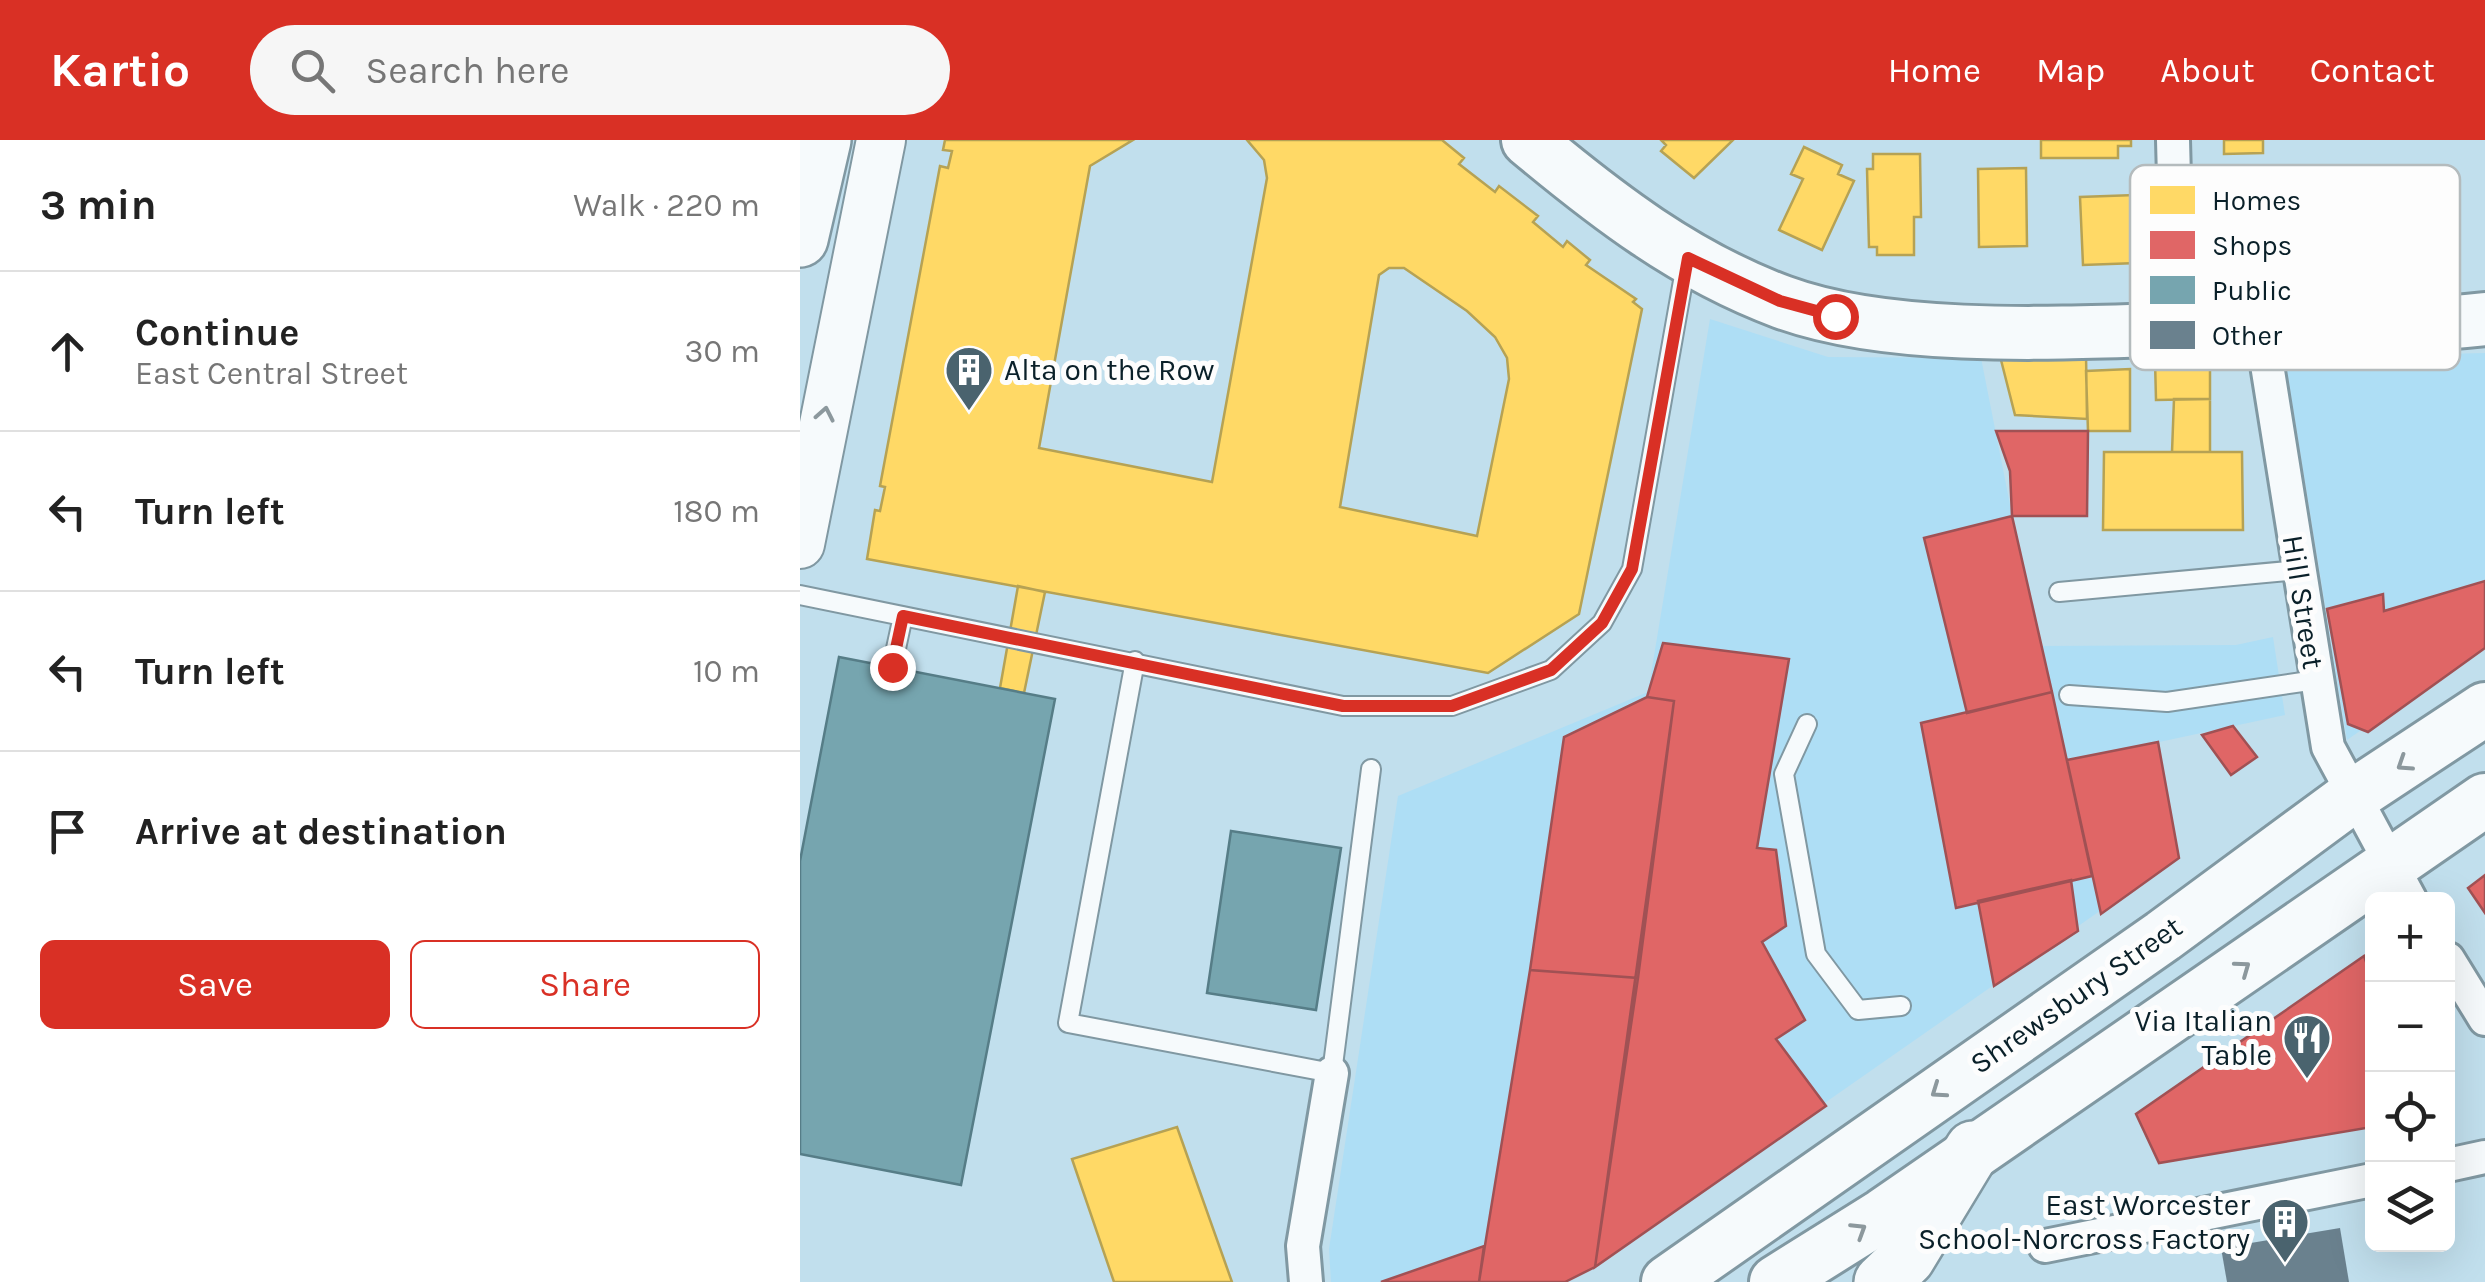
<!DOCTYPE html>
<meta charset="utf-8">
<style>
:root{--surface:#fff;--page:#f6f6f6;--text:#222;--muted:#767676;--line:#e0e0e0;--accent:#d93025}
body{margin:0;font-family:Karla,sans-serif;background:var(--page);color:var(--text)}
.controls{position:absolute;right:30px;bottom:30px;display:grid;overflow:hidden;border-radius:15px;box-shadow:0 10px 40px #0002}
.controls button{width:90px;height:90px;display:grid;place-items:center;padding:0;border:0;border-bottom:2px solid var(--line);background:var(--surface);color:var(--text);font:50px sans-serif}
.stop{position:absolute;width:30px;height:30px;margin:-22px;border:8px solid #d93025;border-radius:50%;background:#fff}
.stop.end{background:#d93025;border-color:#fff;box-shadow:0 2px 10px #0008}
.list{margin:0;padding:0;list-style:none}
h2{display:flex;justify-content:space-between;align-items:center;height:130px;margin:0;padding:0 40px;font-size:42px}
h2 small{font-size:32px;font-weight:400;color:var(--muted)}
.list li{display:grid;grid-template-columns:65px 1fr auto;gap:30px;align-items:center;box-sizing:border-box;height:160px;padding:0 40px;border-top:2px solid var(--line)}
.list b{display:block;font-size:38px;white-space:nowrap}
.list p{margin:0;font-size:32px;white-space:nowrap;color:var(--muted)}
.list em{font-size:32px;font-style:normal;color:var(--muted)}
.actions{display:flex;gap:20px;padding:30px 40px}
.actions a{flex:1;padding:22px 0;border:2px solid var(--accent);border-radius:15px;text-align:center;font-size:35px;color:var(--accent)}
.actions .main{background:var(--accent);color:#fff}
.icon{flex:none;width:55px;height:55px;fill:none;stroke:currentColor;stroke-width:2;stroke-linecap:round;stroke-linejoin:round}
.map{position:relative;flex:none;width:1685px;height:1142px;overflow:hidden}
header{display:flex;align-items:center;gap:60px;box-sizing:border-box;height:140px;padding:0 50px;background:var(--accent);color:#fff}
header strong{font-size:48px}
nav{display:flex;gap:55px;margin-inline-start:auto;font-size:35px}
.search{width:700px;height:90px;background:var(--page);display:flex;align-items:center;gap:25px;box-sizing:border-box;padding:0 35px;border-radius:55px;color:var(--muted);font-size:38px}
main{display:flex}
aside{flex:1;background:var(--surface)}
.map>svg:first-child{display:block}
.built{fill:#aedef5}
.homes{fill:#ffd966;stroke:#b6a254;stroke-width:2.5;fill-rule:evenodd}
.shops{fill:#e06666;stroke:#a05154;stroke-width:2.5}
.public{fill:#76a5af;stroke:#567d87;stroke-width:2.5}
.building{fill:#6a818e}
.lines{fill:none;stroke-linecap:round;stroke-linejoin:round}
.lane-casing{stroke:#8098a2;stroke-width:22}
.street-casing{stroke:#8098a2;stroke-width:38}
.secondary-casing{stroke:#8098a2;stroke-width:52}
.primary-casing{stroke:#8098a2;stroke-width:58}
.highway-casing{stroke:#8098a2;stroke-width:60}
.lane{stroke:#f6fafc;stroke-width:18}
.street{stroke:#f6fafc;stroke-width:32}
.secondary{stroke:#f6fafc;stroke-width:48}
.primary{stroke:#f6fafc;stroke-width:52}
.highway{stroke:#f6fafc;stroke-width:55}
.oneway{stroke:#8c989d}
.route{stroke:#d93025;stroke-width:12}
.labels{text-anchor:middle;stroke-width:10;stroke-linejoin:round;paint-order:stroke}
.poi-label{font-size:30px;fill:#0a2029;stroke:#fdfdfd;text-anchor:end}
.street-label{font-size:30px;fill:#0a2029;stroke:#fdfdfd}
.key{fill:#fdfdfd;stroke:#b4bbbd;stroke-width:2.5}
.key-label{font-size:28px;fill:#0a2029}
</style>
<header>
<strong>Kartio</strong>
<div class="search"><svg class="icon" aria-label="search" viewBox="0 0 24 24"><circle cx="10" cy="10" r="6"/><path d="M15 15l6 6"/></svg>Search here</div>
<nav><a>Home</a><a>Map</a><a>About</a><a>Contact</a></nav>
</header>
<main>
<aside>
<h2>3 min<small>Walk · 220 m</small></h2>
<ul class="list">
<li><svg class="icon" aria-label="ahead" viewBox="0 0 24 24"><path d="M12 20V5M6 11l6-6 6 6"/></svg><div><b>Continue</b><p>East Central Street</p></div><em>30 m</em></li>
<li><svg class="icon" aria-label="left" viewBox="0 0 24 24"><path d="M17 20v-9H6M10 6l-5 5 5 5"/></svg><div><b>Turn left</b></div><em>180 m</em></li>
<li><svg class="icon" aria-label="left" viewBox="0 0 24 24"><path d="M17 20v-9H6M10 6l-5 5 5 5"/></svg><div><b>Turn left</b></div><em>10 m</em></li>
<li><svg class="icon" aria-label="arrive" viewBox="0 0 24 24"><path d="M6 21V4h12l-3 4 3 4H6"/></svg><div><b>Arrive at destination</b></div></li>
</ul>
<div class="actions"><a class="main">Save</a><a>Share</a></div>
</aside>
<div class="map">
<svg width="1685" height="1142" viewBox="0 0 1685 1142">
<rect width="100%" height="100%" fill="#c1dfed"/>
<path class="built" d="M910 179 1028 217 1181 218 1238 506 1436 505 1473 497 1485 575 1350 604 1373 720 768 1142H531L529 1109 598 656 848 552Z
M1685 213V503L1547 600 1485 218Z"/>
<path class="homes" d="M145 0H333L290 26 239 308 412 342 467 38 464 20 447 0H642L664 18 659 24 695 52 699 46 738 76 733 82 763 107 767 101 790 120 786 125 836 159 833 162 842 169 779 474 688 533 67 419 75 370 80 371 85 347 80 346 140 26 148 28 152 11 143 10ZM589 128H604L667 171 695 197 707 218 709 239 677 396 540 367 579 135Z
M861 0H933L894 38 861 11 866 5Z
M1241 0H1331V6H1318V18H1241Z
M1424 0H1463V13L1424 14Z
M1004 7 1042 25 1038 34 1054 41 1022 110 979 90 1003 39 991 34Z
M1073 14H1120L1121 77H1114V115H1077V107H1069L1067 29H1073Z
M1226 28 1227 106 1179 107 1178 29Z
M1335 55 1337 123 1283 125 1280 57Z
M1286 214 1287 279 1215 275 1201 220Z
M1355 220 1410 221V259L1356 260Z
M1330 229V291H1288L1286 231Z
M1374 259H1410V312H1372Z
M1304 312H1442L1443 390H1303Z
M218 446 245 452 224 553 200 548Z
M377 987 432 1142H314L272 1019Z"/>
<path class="shops" d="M1196 291H1288L1287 376H1212L1210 331Z
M1212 376 1252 552 1167 573 1124 398Z
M1685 441V508L1568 592 1548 584 1527 469 1583 454 1584 471Z
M863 503 989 519 957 708 976 710 986 786 962 802 1005 880 976 899 1026 966 795 1127 874 561 847 557Z
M1252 552 1292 736 1156 768 1121 583Z
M847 557 874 561 838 838 730 830 764 597Z
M1433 586 1457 617 1431 635 1402 595Z
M1358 602 1379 718 1301 774 1267 620Z
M1685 735V773L1668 748Z
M1271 740 1278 791 1194 846 1178 761Z
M1564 816 1572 839V987L1359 1023 1336 974Z
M730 830 838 838 795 1127 765 1142H679Z
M684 1106 679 1142H581Z"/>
<path class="public" d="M39 517 255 559 161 1045 0 1014V721Z
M431 691 541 708 516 870 407 853Z"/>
<path class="building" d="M1540 1088 1549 1142H1427L1421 1108Z"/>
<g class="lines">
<g class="lane-casing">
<path id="lane" d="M1259 452 1498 430
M0 455 543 566H652L751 530 802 483 832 429 886 124
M335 521 268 883 532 933 571 629
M92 527 103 476
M1269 555 1367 562 1516 540
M1007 584 984 634 1016 814 1058 870 1101 866"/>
</g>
<g class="street-casing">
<path id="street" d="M1373 0 1378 189
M1461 187 1528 607 1610 759
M1648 819 1685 879
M1648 1025 1685 1017
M1245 1106 1572 1040
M506 1142 503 1106 532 933"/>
</g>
<g class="secondary-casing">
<path id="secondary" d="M0 404 81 0"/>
</g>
<g class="primary-casing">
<path id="primary" d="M728 0C807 66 885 126 982 162 1101 206 1292 191 1420 188 1507 186 1598 189 1685 179
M868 1142 1363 796 1553 656 1685 569
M976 1142 1083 1075 1685 660"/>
</g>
<g class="highway-casing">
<path id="highway" d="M0 99 23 0
M1082 1142 1107 1118 1173 1009"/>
</g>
<use href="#lane" class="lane"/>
<use href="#street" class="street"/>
<use href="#secondary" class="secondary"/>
<use href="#primary" class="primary"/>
<use href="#highway" class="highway"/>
</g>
<defs><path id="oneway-chevron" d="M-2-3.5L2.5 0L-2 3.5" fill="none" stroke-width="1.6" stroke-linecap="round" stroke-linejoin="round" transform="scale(2.5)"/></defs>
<g class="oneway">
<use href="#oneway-chevron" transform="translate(25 274) rotate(-79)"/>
<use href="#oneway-chevron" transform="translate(1604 624) rotate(147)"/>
<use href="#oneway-chevron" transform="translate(1443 828) rotate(-36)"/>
<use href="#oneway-chevron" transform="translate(1138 951) rotate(145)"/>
<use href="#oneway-chevron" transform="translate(1059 1090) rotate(-32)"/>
</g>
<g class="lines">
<path class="route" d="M92 527 103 476 543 566H652L751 530 802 483 832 429 888 118 980 161 1035 176"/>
</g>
<defs>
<g id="building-pin" transform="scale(2.5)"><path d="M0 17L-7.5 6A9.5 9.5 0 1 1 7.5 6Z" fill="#4a636e" stroke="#fdfdfd"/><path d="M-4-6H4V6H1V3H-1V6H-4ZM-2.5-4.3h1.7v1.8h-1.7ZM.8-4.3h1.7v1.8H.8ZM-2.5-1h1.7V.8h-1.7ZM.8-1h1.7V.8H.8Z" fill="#fff"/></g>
<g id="restaurant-pin" transform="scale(2.5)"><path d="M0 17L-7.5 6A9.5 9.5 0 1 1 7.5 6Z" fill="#4a636e" stroke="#fdfdfd"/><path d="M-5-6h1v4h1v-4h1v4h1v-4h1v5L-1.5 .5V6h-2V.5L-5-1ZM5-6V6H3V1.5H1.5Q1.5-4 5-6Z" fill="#fff"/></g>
</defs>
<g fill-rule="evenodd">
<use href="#building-pin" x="169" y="230"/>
<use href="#restaurant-pin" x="1507" y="898"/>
<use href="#building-pin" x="1485" y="1082"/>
</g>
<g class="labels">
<g class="poi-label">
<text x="204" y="240" text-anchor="start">Alta on the Row</text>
<text x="1472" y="891">Via Italian<tspan x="1472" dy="34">Table</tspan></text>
<text x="1450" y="1075">East Worcester<tspan x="1450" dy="34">School-Norcross Factory</tspan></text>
</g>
<g class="street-label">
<text transform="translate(1503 462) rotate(81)" y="10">Hill Street</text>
<text transform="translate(1276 855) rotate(-35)" y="10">Shrewsbury Street</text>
</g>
</g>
<rect x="1330" y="25" width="330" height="205" rx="15" class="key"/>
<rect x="1350" y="46" width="45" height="28" fill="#ffd966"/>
<rect x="1350" y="91" width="45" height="28" fill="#e06666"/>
<rect x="1350" y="136" width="45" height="28" fill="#76a5af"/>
<rect x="1350" y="181" width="45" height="28" fill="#6a818e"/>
<g class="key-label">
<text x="1412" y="70">Homes</text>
<text x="1412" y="115">Shops</text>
<text x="1412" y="160">Public</text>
<text x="1412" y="205">Other</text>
</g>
</svg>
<div class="controls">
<button>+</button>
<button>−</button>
<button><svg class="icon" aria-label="locate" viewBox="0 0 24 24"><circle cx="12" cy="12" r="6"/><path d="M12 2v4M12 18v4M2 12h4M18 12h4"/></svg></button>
<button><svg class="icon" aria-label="layers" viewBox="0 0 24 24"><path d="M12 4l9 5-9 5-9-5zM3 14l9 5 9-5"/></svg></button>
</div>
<div class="stop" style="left:1035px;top:176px"></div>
<div class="stop end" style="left:92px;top:527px"></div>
</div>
</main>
